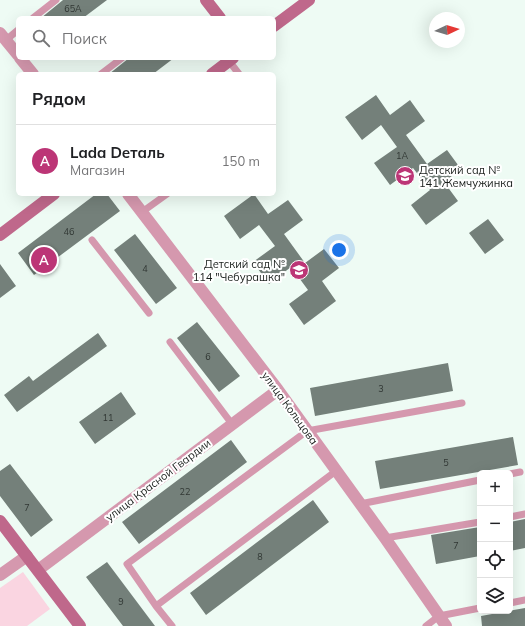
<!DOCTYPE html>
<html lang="ru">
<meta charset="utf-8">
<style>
:root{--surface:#fff;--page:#f6f6f6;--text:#202124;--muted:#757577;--line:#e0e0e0;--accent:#bc3576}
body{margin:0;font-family:Mulish,sans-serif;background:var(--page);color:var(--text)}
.controls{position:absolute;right:12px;bottom:12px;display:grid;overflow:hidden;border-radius:6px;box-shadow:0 4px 16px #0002}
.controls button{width:36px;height:36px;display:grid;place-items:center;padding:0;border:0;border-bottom:1px solid var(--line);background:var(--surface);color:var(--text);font:20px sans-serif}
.compass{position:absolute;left:429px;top:12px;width:36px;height:36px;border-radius:50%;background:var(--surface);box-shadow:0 4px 16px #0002;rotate:86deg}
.you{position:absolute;left:339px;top:250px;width:14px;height:14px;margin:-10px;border:3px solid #fff;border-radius:50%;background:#1a73e8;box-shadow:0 0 0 6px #1a73e833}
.badge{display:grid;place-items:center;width:26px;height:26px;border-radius:50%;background:var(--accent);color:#fff;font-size:13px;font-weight:700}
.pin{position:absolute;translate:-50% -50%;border:2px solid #fff;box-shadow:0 1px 4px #0006}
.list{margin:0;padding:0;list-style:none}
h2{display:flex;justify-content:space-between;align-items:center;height:52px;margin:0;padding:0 16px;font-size:17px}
h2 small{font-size:13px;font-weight:400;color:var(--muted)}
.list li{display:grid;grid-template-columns:26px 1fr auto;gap:12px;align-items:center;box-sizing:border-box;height:72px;padding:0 16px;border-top:1px solid var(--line)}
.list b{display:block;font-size:15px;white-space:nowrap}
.list p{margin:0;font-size:13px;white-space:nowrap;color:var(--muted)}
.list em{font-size:13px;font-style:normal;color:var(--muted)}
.icon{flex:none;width:22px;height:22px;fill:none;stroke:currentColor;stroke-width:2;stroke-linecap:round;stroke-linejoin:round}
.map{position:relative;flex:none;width:525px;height:626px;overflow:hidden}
.search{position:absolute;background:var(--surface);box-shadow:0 4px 16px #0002;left:16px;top:16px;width:260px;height:44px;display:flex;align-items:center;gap:10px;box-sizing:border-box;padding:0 14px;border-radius:6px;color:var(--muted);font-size:15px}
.panel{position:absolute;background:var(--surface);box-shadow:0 4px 16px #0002;left:16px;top:72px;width:260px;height:124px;border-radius:6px}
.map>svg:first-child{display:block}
.green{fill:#fad5e1}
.building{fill:#74807a}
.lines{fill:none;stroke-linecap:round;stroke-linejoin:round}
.lane{stroke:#d598ae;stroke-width:7}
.street{stroke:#d598ae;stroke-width:12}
.secondary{stroke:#bf688b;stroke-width:12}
.labels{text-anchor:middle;stroke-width:4;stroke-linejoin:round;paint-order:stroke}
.number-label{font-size:9px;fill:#303633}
.poi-label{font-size:11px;fill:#191e1b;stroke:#fff;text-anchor:start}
.street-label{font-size:11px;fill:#191e1b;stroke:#fff}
</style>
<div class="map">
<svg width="525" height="626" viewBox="0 0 525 626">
<rect width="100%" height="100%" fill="#eefbf4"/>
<path class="green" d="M23 572 50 609 27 626H0V588Z"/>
<path class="building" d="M63 0H107L83 18H41Z
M129 58H174L153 74H109Z
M376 95 390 115 410 100 425 121 406 135 427 164 447 150 461 169 444 182 458 201 426 225 411 205 430 190 413 168 390 185 374 163 397 147 381 125 362 140 345 117Z
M96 194H107L120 211 34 275 18 253Z
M254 194 268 214 288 200 303 220 284 234 305 263 324 249 339 268 322 281 336 301 304 325 289 304 308 290 291 267 269 284 253 262 275 246 259 225 240 239 224 216Z
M488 219 504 240 485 254 469 233Z
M135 234 177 288 156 304 114 250Z
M0 264 16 286 0 298Z
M197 322 240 376 219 392 177 338Z
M98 333 107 346 17 412 4 395 29 376 33 381Z
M448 363 453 391 315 416 310 388Z
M121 392 136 414 95 444 79 422Z
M513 437 518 465 380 489 375 461Z
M231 440 247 462 139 544 122 522Z
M10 464 53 520 31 537 0 496V471Z
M313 500 329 522 206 615 190 593Z
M525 519V548L510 551V522Z
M480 527V556L436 564 431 535Z
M107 562 155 626H123L86 577Z
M525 608V626H482L481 616Z"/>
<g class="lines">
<path class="lane" d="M33 18 56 0
M6 40 18 30
M229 61 239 74
M101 74 122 58
M142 212 167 194
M92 240 149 313
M170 342 232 424
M336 471 156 606 127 564 307 431 462 403
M510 474 520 472
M360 504 480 480
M510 517 525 514
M385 538 480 522
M510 603 525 600
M156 606 172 626
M426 626 439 616 480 608"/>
<path class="street" d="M0 33 18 55
M20 58 33 74
M128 194 278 390 385 538 446 626
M38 570 278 390
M0 575 27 556"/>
<path class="secondary" d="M206 0 220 18
M274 26 309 0
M212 74 233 58
M0 235 54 194
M0 521 80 626"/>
</g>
<defs>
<g id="school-disc" transform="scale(1)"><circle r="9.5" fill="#bc3576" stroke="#fff"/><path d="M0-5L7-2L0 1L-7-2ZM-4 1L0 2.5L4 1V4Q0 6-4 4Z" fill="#fff"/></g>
</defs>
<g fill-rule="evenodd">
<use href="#school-disc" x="405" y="176"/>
<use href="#school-disc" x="299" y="270"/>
</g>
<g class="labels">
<g class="number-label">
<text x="73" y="12">65А</text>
<text x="402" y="159">1А</text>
<text x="69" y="235">46</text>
<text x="145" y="272">4</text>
<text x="208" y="360">6</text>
<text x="381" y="392">3</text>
<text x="108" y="421">11</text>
<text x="446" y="466">5</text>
<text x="185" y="495">22</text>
<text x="27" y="511">7</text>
<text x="456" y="549">7</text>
<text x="260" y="560">8</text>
<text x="121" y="605">9</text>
</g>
<g class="poi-label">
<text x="419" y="174">Детский сад №<tspan x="419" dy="13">141 Жемчужинка</tspan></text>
<text x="285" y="268" text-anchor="end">Детский сад №<tspan x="285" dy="13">114 "Чебурашка"</tspan></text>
</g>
<g class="street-label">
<text transform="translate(290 408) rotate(54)" y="4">улица Кольцова</text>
<text transform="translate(158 480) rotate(-37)" y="4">улица Красной Гвардии</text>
</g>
</g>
</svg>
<div class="controls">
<button>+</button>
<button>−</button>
<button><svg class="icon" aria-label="locate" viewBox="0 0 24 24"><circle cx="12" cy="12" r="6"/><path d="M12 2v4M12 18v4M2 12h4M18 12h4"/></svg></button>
<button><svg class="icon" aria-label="layers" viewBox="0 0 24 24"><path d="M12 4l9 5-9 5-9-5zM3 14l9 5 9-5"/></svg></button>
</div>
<svg class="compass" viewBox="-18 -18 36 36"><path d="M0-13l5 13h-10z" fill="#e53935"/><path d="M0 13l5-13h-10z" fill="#757577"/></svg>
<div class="you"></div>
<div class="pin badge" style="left:44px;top:260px">A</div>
<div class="search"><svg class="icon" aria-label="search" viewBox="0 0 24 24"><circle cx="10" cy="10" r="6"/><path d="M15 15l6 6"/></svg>Поиск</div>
<section class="panel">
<h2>Рядом<small></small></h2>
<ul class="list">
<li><span class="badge">A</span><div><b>Lada Dеталь</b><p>Магазин</p></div><em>150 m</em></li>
</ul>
</section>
</div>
